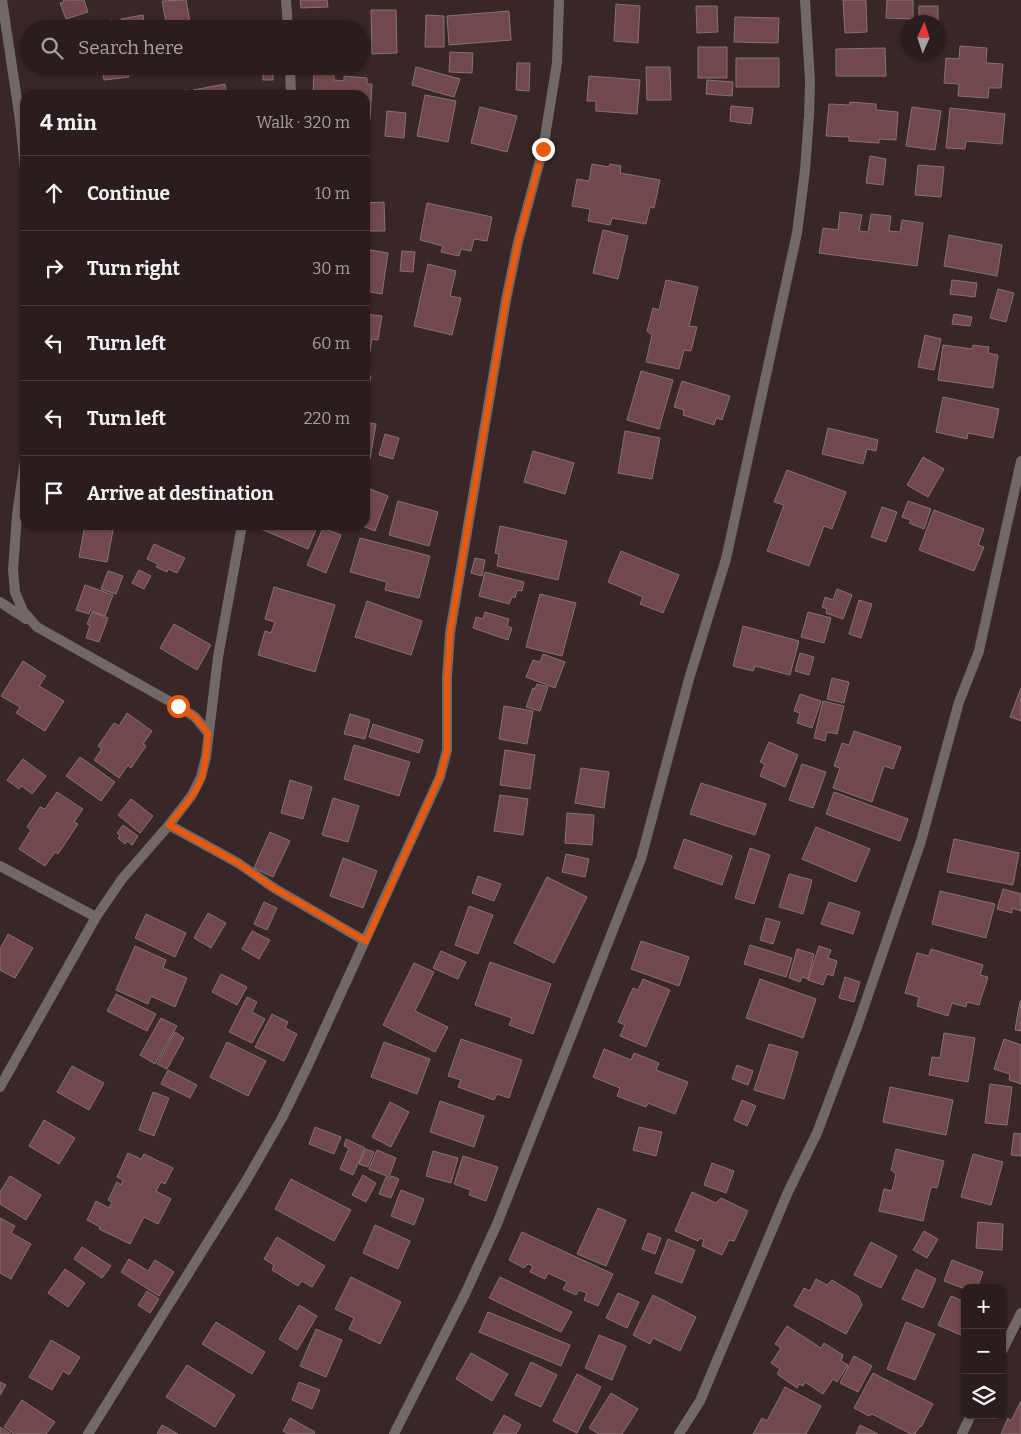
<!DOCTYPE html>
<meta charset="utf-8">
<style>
:root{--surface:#2b1c1d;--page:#37292a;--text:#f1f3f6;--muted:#a6a1a4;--line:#473a3b}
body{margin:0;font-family:Bitter,serif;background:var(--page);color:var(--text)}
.controls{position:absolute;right:15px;bottom:15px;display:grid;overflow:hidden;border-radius:10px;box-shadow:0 1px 4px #0004}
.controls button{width:45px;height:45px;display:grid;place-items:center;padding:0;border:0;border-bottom:1px solid var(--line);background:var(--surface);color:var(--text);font:25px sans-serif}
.compass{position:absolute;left:901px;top:15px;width:45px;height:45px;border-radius:50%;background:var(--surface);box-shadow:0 1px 4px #0004;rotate:3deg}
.stop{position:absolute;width:15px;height:15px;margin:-11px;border:4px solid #ea580c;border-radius:50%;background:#fff}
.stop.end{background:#ea580c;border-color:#fff;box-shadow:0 1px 5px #0008}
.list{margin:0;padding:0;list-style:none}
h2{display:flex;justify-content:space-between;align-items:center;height:65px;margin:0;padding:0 20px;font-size:21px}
h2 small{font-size:16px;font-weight:400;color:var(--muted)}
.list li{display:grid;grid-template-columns:32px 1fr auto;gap:15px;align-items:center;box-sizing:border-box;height:75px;padding:0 20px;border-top:1px solid var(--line)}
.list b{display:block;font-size:19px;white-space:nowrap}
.list em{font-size:16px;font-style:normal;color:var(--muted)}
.icon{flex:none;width:28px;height:28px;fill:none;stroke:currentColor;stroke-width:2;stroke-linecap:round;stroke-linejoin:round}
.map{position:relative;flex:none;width:1021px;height:1434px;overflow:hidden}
.search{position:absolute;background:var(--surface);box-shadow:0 1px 4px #0004;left:20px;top:20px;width:350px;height:55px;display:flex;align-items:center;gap:12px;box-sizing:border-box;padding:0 18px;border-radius:28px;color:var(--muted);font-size:19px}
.panel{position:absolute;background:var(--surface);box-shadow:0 1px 4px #0004;left:20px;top:90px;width:350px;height:440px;border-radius:15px}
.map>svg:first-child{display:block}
.building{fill:#71484b;stroke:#887273}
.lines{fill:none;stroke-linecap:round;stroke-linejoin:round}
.minor{stroke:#726868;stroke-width:10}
.route{stroke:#ea580c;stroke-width:6}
</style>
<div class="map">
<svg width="1021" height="1434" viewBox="0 0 1021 1434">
<rect width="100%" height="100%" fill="#392627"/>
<path class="building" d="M63 0H84L88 12 66 19 60 3 64 2Z
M186 0 190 22 167 27 162 1Z
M300 0H327L328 7 301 8Z
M843 0H866L867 32 845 33Z
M887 0H913V19L886 18Z
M616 4 640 6 638 43 614 41Z
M696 6H717L718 32 697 33Z
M919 6H938V22H919Z
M371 10H396L397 53 372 54Z
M509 11 511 40 449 45 447 16Z
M143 15 145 29H123L121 19Z
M426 15 444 16V47H425Z
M735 17 779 18 778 43 734 42Z
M112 20 113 29H97L96 24Z
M233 22 234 29H204V26Z
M960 46 987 48 986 63 1003 64 1001 88H989L988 98 958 96 959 84 944 83 946 58 959 59Z
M698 47H727V78H698Z
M885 48 886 76H836V49Z
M450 52 473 53 472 73 449 72Z
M736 58H779V87H736Z
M517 63H530L529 91 516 90Z
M102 66H127L129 77 104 80Z
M130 66H153L154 72 131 75Z
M416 67 460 79 454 97 412 85Z
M646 67H670L671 100H647Z
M263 69 273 70V80H263Z
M314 73 334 74V80L344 81V76L367 78V84H372L370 119H365V95H313Z
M589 76 640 80 637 114 596 111V101H587Z
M707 80 733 82 732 96 706 94Z
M225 84 227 95H194L193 90Z
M188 90 189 95H171V92Z
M425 95 456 101 448 142 417 136Z
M850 102 876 104V110L898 112 896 140 879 139V143L849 141V137L826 136 829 104 850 105Z
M731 106 753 108 751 124 730 121Z
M480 107 517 116 507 152 471 143Z
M912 107 941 111 935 150 906 146Z
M950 108 1005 114 1002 144 966 141 965 149 946 148Z
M387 111 406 113 404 138 385 136Z
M870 156 886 159 883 185 866 183Z
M592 164 609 167 610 164 621 166 620 173 660 180 654 208 650 207 646 224 612 218 610 225 588 221 590 209 572 206 577 179 589 181Z
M918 165 944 167 941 197 915 195Z
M384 202 385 231H365V203Z
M427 203 492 217 487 241 474 239 471 251 461 249 459 256 441 252 443 246 420 240Z
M840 212 862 215 859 231 868 232 871 214 891 216 889 231 900 232 902 220 923 223 917 266 819 253 823 228 838 230Z
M603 230 628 236 618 279 593 273Z
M949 235 1002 245 997 276 944 266Z
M365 249 388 253 382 294 365 291Z
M402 251 415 252 413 272 400 271Z
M428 264 456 271 450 296 461 298 452 335 414 326Z
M666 280 698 287 689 326 697 327 691 351 684 350 679 369 646 362 652 335 647 331 653 308 659 310Z
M952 280 977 283 975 297 950 294Z
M998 289 1014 293 1006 322 990 318Z
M365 314 382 316 378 340 372 339 369 356 365 355Z
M954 314 972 317 970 326 952 324Z
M925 335 941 339 934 370 918 367Z
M943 345 972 349 973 345 989 347 988 353 998 355 993 388 938 380Z
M641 371 673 380 659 429 627 420Z
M365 375 371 376 365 404Z
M682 381 730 396 722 420 716 418 714 425 683 415 684 410 674 407Z
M943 397 999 409 993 438 968 433 967 439 936 432Z
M365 422 376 424 370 459H365Z
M828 428 878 440 876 451 867 449 863 464 822 454Z
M625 431 660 438 652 479 618 473Z
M385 434 399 438 393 459 379 455Z
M533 451 574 463 565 494 524 482Z
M923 457 944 469 928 497 907 485Z
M787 470 846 492 832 529 824 526 809 566 767 551 784 505 774 502Z
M370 489 388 496 375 531 360 525H365V502Z
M398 501 438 512 429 546 389 535Z
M908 501 931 509 924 529 909 523 911 520 902 517Z
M882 507 897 512 886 542 871 537Z
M934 510 984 529 978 545 984 547 974 571 919 550Z
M85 525H114L107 562 79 557Z
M263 525H318L308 549 261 529Z
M500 526 567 541 558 580 497 566 499 554 495 553Z
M323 528 341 535 326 573 307 565Z
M360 538 430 556 419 598 385 590 387 582 350 572Z
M154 544 185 558 177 573 168 569 167 572 156 567 158 564 147 559Z
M621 551 679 575 663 613 640 604 643 597 608 582Z
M475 558 485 560 482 576 471 573Z
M139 570 151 576 144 589 132 583Z
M108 571 123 576 116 594 101 589Z
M485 572 524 582 522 591 517 590 515 598 512 597 509 604 479 596Z
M85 585 113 595 105 616 90 610 89 614 76 610Z
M274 587 335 605 315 672 258 655 265 631 271 633 275 622 265 619Z
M837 589 852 595 843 619 826 613 827 609 822 607 825 597 833 600Z
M540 594 576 603 562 656 526 647Z
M859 600 872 604 861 638 849 634Z
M367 601 422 621 411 655 355 637Z
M92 612 108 618 99 642 86 638 90 625 87 624Z
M485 612 509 619 507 626 512 628 508 640 473 628 476 617 483 619Z
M808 612 831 618 824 643 801 637Z
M174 624 211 645 197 670 160 648Z
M743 626 799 641 790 675 755 666 753 671 733 666Z
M800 653 814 657 809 675 795 671Z
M543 654 565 662 555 688 526 677 533 660 540 662Z
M23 661 46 676 39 686 64 701 45 731 16 713 20 707 1 696Z
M832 678 849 682 844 703 827 699Z
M537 684 548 687 540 711 526 707 533 688 535 689Z
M1021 688V721L1010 717Z
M800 694 821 701 812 728 797 723 800 713 794 711Z
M823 701 844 706 837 734 827 732 825 741 814 738Z
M504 706 533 711 527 744 499 739Z
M127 713 152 731 143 744 146 746 131 768 128 765 119 778 94 760 102 749 98 746 114 723 119 726Z
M350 714 370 720 365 739 344 734Z
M373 724 423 740 419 753 369 737Z
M854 731 901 747 893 769 884 766 872 802 833 788 840 768 834 766 842 743 849 745Z
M769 742 798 755 785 787 760 776 765 764 760 762Z
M354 745 410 762 399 796 344 779Z
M505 750 535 755 530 789 500 785Z
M80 757 115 782 101 801 66 776Z
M23 759 46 776 32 794 22 786 19 789 7 780Z
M802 764 826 772 813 808 789 800Z
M581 768 609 772 604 808 575 803Z
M290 780 312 787 303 819 281 813Z
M701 783 766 804 755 835 690 814Z
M57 792 83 809 74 822 78 824 58 854 55 852 45 866 19 849 31 830 27 827 40 807 45 809Z
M834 792 908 819 900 841 826 814Z
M500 795 528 799 523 835 494 831Z
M333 798 359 806 348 842 322 835Z
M131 799 153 816 140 833 118 815Z
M567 813 594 815 592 845 565 843Z
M123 825 138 836 132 845 127 841 125 844 118 838 120 836 117 833Z
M816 827 870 849 856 882 802 859Z
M270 832 290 841 273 877 254 868Z
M684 839 732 856 722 885 674 868Z
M954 839 1019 853 1013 885 947 872Z
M750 848 770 855 754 904 735 898Z
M566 854 589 859 585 877 562 872Z
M343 858 377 871 363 908 330 896Z
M789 874 812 880 803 914 779 907Z
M478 876 501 884 494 901 472 893Z
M547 877 587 897 554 963 514 943Z
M1003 889 1021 894V911L1012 908V913L997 909Z
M940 891 995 904 986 938 932 924Z
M264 902 277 908 267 930 254 924Z
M829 902 860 912 853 934 821 924Z
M469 906 493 915 478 954 455 945Z
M208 913 226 923 211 948 194 938Z
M146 914 186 933 175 957 135 938Z
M766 918 780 922 773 944 760 940Z
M252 931 270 940 259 959 242 949Z
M8 934 33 948 15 978 0 970V949Z
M641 941 689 957 679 986 631 969Z
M750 945 792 958 786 977 744 964Z
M135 946 166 960 163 968 187 978 175 1007 151 996 148 1004 116 990Z
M819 946 831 950 828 958 837 961 833 976 827 974 823 985 808 980Z
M797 949 814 954 808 979 802 977 800 982 789 978Z
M931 949 983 965 980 975 988 977 979 1005 967 1002 966 1007 952 1003 948 1016 917 1006 919 997 905 993 917 953 929 956Z
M441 951 466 962 458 979 433 968Z
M490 962 551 984 533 1034 509 1025 512 1018 475 1005Z
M414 963 434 972 415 1011 448 1027 435 1052 383 1025Z
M221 974 247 987 237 1005 212 992Z
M845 977 860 982 854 1002 839 998Z
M643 979 670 990 646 1047 620 1036 625 1025 618 1022 633 988 638 990Z
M760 979 816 999 803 1038 746 1018Z
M116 994 156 1014 147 1031 107 1011Z
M247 997 257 1002 252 1012 265 1019 252 1043 229 1032Z
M1020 1001H1021V1031L1015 1030Z
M272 1014 288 1022 285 1028 297 1034 284 1061 255 1047Z
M161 1018 177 1026 155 1064 140 1055Z
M175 1032 184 1038 167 1069 157 1064Z
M944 1033 975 1038 968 1082 929 1075 932 1057 940 1058Z
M461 1039 522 1060 509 1098 497 1094 494 1100 458 1087 461 1080 448 1076Z
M1004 1039 1021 1045V1084L1009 1080 1010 1074 994 1069Z
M227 1042 266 1061 248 1096 210 1077Z
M384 1042 430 1059 417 1094 371 1077Z
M769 1044 798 1052 784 1099 754 1090Z
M604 1049 631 1060 634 1053 659 1063 656 1070 688 1082 675 1114 648 1103 646 1107 617 1096 620 1088 593 1077Z
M737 1065 753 1071 748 1085 732 1079Z
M72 1066 104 1083 89 1110 57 1092Z
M168 1070 197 1085 190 1098 161 1084Z
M990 1084 1012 1087 1007 1125 985 1123Z
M890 1087 953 1100 946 1135 883 1122Z
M153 1092 169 1098 154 1136 139 1130Z
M742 1100 756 1106 747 1126 734 1120Z
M440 1101 484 1116 474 1147 430 1132Z
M390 1102 409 1112 391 1147 372 1137Z
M44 1120 75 1138 59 1164 29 1146Z
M315 1127 341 1137 334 1154 309 1144Z
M639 1127 662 1132 656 1156 633 1150Z
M1014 1133 1021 1134V1156L1011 1155Z
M346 1139 365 1148 353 1175 340 1169 349 1148 344 1146Z
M366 1149 374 1152 368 1167 359 1164Z
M896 1149 944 1161 937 1188 931 1187 923 1221 879 1211 884 1189 892 1191 896 1174 891 1170Z
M377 1150 396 1158 389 1177 369 1169Z
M433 1151 458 1158 451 1183 426 1176Z
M128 1153 141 1159 144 1154 173 1168 165 1184 161 1182 156 1191 171 1199 158 1224 144 1217 130 1244 99 1229 100 1227 87 1220 96 1201 109 1208 112 1202 108 1200 117 1182 121 1185 123 1180 117 1177Z
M973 1154 1003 1162 991 1205 961 1197Z
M463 1156 498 1167 486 1201 469 1195 471 1190 454 1184Z
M712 1163 734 1171 726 1193 704 1185Z
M363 1175 376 1183 366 1202 352 1195Z
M10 1176 41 1195 26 1220 0 1204V1192Z
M391 1176 399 1179 391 1198 379 1194 386 1177 390 1179Z
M291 1179 351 1210 334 1241 275 1209Z
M401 1190 424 1199 414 1225 391 1216Z
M692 1192 716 1203 721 1198 748 1211 734 1241 729 1240 722 1255 702 1246 704 1240 700 1238 698 1241 675 1231Z
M598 1208 626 1220 606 1266 577 1254Z
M0 1218 15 1226 11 1233 31 1244 11 1279 0 1273Z
M978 1222 1003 1224 1002 1250 976 1248Z
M375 1225 410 1241 398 1269 363 1253Z
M924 1231 938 1239 927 1258 913 1250Z
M522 1232 613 1274 598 1306 584 1300 587 1293 579 1290 576 1295 563 1289 567 1282 548 1273 545 1279 530 1272 533 1266 528 1264 524 1268 509 1260Z
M648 1233 661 1238 655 1254 642 1249Z
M277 1237 325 1266 312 1287 302 1281 298 1286 272 1270 274 1265 264 1259Z
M668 1239 695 1250 682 1283 655 1273Z
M871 1242 897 1256 881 1288 854 1275Z
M82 1247 111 1266 102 1278 74 1259Z
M129 1259 148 1271 155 1260 174 1272 159 1296 121 1272Z
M952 1260 983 1272 977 1288H965V1289L944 1281Z
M65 1269 85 1283 68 1307 48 1293Z
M916 1269 936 1279 923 1308 902 1299Z
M351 1277 401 1302 380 1344 349 1329 354 1318 335 1309Z
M500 1277 572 1312 561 1332 489 1298Z
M816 1279 827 1285 832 1280 858 1296 862 1305 846 1334 794 1306 804 1288 810 1291Z
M147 1291 159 1299 150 1313 138 1305Z
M618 1293 639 1302 627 1328 606 1318Z
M653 1295 696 1317 680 1351 653 1338 650 1344 633 1335Z
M951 1296 965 1302V1337L938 1325Z
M299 1305 317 1316 297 1350 279 1339Z
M488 1312 570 1345 561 1366 479 1332Z
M216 1322 265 1352 252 1374 202 1344Z
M906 1322 935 1334 915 1380 887 1369Z
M787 1326 821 1348 824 1343 843 1355 841 1361 848 1365 837 1382 833 1379 823 1394 805 1382 803 1386 799 1384 797 1388 777 1374 780 1369 771 1363 781 1348 775 1344Z
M316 1329 342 1340 326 1377 300 1366Z
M599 1335 626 1346 612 1380 585 1368Z
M51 1340 80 1357 69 1375 63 1371 52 1390 29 1377Z
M471 1353 508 1374 492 1401 456 1379Z
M854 1356 872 1366 858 1392 840 1383Z
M531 1362 557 1375 541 1407 515 1395Z
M187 1365 235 1395 215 1427 166 1397Z
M873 1373 933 1404 921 1427 920 1426 915 1434H911L872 1414 869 1416 854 1408Z
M577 1374 601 1387 577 1433 553 1421Z
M0 1382 6 1385 0 1395Z
M299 1382 320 1390 312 1409 292 1400Z
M785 1387 821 1406 806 1434H753L762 1418 767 1421Z
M611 1393 638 1409 622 1434H599L589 1428Z
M22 1400 55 1422 46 1434H14L4 1427Z
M1021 1401V1434H1001L1008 1418 1011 1421Z
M504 1415 521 1425 516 1434H493Z
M290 1418 315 1432 314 1434H288L283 1431Z
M162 1425 178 1434H157Z
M860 1425 878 1434H856Z
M0 1427 11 1434H0Z"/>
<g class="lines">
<path class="minor" d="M2 0 20 120 25 169
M286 0 288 29
M290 66 291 95
M25 460 17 515 13 570 15 592 23 611 37 627 178 706 195 717 208 733
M0 602 26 619
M169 825 238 863 274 888 365 941
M0 866 96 917
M0 1087 96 917 122 879 169 825 192 795 201 777 206 757 218 657 242 525
M1002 1351 1021 1313
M88 1434 246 1181 282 1118 308 1065 440 777 447 750V678L450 633 506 300 518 242 543 149 557 63 559 0
M394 1434 465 1294 497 1224 641 859 689 679 726 559 797 233 805 170 809 116 810 81 805 0
M679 1434 700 1401 713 1370 788 1192 817 1133 857 1027 921 841 959 702 979 651 1021 461
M962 1434 971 1415"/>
</g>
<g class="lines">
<path class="route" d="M178 706 195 717 208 733C207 748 206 762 202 776 196 795 180 810 169 825L238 863 274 888 366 941 440 776 447 750V678L450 633 506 300 518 242 543 149"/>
</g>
</svg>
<div class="controls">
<button>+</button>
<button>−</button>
<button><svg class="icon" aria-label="layers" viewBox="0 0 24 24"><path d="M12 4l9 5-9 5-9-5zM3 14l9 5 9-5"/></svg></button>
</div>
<svg class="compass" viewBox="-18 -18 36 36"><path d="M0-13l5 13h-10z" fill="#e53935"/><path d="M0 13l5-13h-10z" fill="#a6a1a4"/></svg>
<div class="stop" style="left:178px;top:706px"></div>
<div class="stop end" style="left:543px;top:149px"></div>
<div class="search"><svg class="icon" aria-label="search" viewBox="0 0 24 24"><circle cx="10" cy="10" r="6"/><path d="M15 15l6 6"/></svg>Search here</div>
<section class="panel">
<h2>4 min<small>Walk · 320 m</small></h2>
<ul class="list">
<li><svg class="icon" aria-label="ahead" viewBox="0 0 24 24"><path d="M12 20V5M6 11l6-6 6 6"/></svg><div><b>Continue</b></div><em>10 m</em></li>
<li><svg class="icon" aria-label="right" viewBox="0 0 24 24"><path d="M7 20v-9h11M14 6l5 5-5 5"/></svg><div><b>Turn right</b></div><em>30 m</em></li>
<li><svg class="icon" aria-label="left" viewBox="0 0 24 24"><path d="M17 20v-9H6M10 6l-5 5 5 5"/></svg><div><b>Turn left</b></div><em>60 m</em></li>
<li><svg class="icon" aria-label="left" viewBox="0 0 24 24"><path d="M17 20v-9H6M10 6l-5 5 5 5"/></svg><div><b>Turn left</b></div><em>220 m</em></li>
<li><svg class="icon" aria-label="arrive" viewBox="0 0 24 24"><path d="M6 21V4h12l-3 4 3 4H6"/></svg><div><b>Arrive at destination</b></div></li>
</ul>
</section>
</div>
